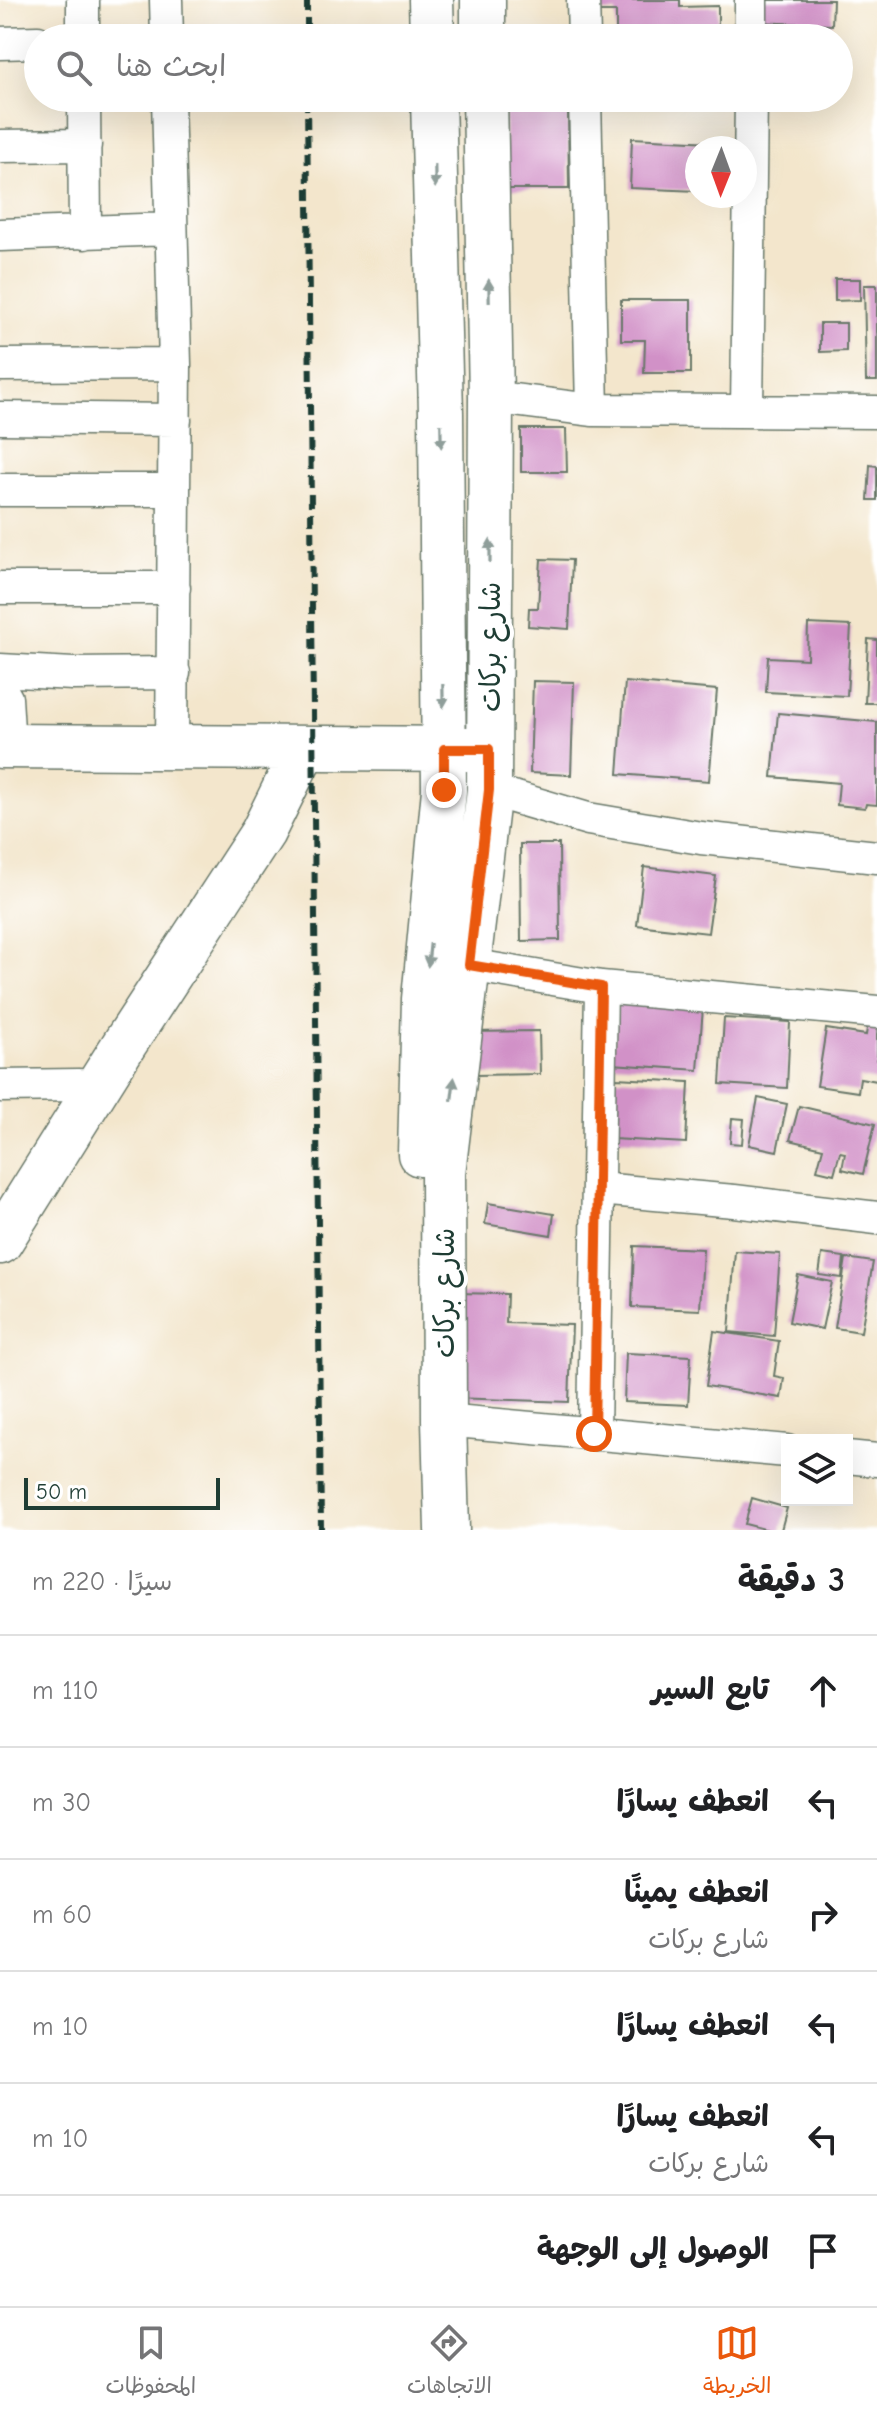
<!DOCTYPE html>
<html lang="ar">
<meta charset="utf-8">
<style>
:root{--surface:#fff;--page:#f2f2f2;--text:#202124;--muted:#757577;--line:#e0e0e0;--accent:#ea580c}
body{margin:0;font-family:"Comic Neue","Playpen Sans Arabic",sans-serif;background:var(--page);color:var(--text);direction:rtl}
.controls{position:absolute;right:24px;bottom:24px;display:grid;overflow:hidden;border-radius:0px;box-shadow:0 8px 32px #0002}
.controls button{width:72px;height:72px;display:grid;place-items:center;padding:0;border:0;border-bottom:2px solid var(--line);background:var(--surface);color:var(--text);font:40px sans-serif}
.compass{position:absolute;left:685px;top:136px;width:72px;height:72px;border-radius:50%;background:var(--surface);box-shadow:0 8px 32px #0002;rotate:181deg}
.scale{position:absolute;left:24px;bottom:20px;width:196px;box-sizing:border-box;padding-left:8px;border:4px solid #1f3d34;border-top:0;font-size:22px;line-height:28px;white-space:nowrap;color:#1f3d34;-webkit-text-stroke:6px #fff;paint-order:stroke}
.stop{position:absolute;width:24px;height:24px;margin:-18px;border:6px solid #ea580c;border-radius:50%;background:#fff}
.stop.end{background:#ea580c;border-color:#fff;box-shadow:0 2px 8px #0008}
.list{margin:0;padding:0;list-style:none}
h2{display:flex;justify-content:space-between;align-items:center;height:104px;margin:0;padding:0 32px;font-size:34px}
h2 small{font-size:26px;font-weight:400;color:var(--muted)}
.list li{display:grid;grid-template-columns:52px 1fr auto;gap:24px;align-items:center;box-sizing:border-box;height:112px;padding:0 32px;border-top:2px solid var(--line)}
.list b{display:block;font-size:30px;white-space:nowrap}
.list p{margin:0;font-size:26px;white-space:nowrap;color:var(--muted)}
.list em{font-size:26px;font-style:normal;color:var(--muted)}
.icon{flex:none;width:44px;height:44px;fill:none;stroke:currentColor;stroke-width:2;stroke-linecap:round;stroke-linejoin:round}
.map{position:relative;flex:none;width:877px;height:1530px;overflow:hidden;direction:ltr}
.search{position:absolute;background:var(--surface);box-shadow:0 8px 32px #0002;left:24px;right:24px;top:24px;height:88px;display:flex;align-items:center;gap:20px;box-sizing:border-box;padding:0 28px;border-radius:44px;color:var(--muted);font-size:30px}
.sheet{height:776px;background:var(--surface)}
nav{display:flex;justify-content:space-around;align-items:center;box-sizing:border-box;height:112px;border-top:2px solid var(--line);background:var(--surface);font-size:22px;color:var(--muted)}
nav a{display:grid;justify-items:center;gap:4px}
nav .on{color:var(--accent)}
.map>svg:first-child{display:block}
.building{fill:#d191c7}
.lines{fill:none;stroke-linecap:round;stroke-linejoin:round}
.street-casing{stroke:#697869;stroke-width:35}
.secondary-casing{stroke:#697869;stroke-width:47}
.street{stroke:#fff;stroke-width:32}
.secondary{stroke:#fff;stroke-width:44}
.rail{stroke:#1f3d34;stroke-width:6;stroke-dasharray:12 6;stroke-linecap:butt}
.oneway{fill:#8f9e9a}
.route{stroke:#ea580c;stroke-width:10}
.labels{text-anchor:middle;stroke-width:8;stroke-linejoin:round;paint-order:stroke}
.street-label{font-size:28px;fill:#1f3d34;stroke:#fff}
</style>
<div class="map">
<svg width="877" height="1530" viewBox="0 0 877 1530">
<rect width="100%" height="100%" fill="#fff"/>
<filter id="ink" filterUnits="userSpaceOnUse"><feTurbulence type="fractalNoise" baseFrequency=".0125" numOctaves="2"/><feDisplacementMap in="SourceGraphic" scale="16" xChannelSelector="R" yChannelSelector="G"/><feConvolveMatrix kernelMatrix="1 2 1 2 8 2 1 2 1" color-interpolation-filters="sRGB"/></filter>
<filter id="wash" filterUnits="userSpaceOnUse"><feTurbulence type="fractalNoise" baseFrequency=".006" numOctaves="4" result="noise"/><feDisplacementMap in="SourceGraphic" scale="32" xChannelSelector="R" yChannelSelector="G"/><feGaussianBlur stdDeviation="1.8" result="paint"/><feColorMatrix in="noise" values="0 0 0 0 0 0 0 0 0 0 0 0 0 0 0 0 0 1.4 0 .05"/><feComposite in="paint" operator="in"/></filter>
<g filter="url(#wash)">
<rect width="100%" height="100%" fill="#f3e6cc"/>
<g id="blocks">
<path class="building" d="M584 0H680V7L718 6V38H616V12H584Z
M756 0H833L832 25 755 22Z
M505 111H568L569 189H505Z
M632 138 711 142 710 148H697V191L630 188Z
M835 279H860V300L835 301Z
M864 285H877V381H866Z
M621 300H691V373H644L645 340H621Z
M820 323H846V351L820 352Z
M521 429H566L567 472H521Z
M870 465 877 466V500H868Z
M541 559 572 560 569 629 528 626 529 608H538Z
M808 624 851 626 847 696 766 692 768 657 807 659Z
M868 639 877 640V703H865Z
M533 681 574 682 571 775 530 773Z
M625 682 717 690 709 781 618 774Z
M778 713 877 722V805L866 804 865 808 837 805 839 783 772 777Z
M520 844H559L560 940 521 941Z
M644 867 716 876 708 933 637 925Z
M618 989 704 996 698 1070 612 1064Z
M869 1016 877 1017V1081L860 1078 858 1092 817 1086 826 1029 866 1035Z
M724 1018 790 1022 787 1088 720 1084Z
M539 1031 540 1074 475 1075 474 1032Z
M616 1078 689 1082 686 1143 613 1139Z
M758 1098 787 1104 777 1151 749 1145Z
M799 1106 875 1124 863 1174 842 1169 845 1153 840 1152 834 1174 817 1170 823 1148 790 1140Z
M732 1118 744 1119 742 1144 730 1143Z
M488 1203 554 1214 551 1235 485 1224Z
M634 1246 703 1249 700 1310 632 1307Z
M735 1251 780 1254 774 1336 729 1332Z
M822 1254 844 1257 842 1278 819 1275Z
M846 1258 873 1262 861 1332 835 1328Z
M798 1275 832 1282 822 1329 789 1322Z
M455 1293 507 1294 506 1323 572 1325 569 1402 452 1398Z
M714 1331 779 1341 774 1376 784 1378 781 1398 706 1386Z
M626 1353 691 1356 688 1405 624 1402Z
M752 1498 787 1508 781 1530H768L745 1524Z"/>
</g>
</g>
<g filter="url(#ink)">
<use href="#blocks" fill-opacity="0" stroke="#697869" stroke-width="2"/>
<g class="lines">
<g class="street-casing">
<path id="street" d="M83 0V38
M166 0 167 38
M583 0 584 38
M751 38V0
M0 43 38 42
M84 98 85 233
M168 98 175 364 172 748
M585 98 592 410
M0 146 85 145
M0 235 170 229
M0 365 175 364
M491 397 592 410 877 412
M747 410 751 98
M0 418 175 420
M0 490H174
M0 588H174
M0 670 73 674 174 673
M0 690 6 698 9 746
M489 790 588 819 701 838 877 857
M469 965 601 987 877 1012
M0 1086 79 1085
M599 1189 734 1201 877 1218
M444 1420 787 1451
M594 1434 601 987
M847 1457 877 1460"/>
</g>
<g class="secondary-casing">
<path id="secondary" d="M431 0 432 38
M483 0V38
M0 746 474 749
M420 1154 424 999 444 790 441 413 433 98
M0 1242 125 1043 263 832 304 749
M447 1530 444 1420 443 1173 489 790 491 397 485 98"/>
</g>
<use href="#street" class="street"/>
<use href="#secondary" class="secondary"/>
<path class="rail" d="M307 0V38
M307 98 321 1530"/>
</g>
<defs><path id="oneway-solid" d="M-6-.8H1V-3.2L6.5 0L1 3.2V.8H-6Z" transform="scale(2)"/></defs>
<g class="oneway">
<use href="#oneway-solid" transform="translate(435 176) rotate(89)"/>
<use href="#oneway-solid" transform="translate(489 291) rotate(-91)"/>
<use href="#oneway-solid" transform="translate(441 436) rotate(89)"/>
<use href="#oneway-solid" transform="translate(490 551) rotate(-90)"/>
<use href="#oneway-solid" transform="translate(443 696) rotate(89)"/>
<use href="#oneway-solid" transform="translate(429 955) rotate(96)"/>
<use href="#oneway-solid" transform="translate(453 1089) rotate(-83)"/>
</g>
</g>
<g class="lines" filter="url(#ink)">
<path class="route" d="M444 790V749H489V790L469 965 601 987 594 1434"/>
</g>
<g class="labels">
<g class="street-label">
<text transform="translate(490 647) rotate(-90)" y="10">شارع بركات</text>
<text transform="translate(444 1293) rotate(-90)" y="10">شارع بركات</text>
</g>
</g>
</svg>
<div class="controls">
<button><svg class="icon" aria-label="layers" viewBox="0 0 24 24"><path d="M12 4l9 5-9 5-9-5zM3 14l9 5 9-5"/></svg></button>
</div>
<svg class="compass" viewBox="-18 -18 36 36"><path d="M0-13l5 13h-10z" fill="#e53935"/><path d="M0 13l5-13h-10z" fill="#757577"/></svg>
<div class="scale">50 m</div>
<div class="stop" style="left:594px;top:1434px"></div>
<div class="stop end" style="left:444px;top:790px"></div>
<div class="search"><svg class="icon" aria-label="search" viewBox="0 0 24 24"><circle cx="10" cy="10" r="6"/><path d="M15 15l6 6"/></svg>ابحث هنا</div>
</div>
<section class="sheet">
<h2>3 دقيقة<small>سيرًا · 220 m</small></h2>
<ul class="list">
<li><svg class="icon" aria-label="ahead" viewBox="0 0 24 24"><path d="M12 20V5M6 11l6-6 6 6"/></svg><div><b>تابع السير</b></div><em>110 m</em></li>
<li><svg class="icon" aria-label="left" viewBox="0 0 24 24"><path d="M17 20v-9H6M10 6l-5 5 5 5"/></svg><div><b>انعطف يسارًا</b></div><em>30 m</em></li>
<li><svg class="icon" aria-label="right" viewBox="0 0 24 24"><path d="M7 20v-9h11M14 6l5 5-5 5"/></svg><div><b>انعطف يمينًا</b><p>شارع بركات</p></div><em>60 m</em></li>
<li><svg class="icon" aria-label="left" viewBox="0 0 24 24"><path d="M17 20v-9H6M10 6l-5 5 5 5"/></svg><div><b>انعطف يسارًا</b></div><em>10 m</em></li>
<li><svg class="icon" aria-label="left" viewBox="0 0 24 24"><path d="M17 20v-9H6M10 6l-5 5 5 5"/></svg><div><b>انعطف يسارًا</b><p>شارع بركات</p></div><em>10 m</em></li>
<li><svg class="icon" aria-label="arrive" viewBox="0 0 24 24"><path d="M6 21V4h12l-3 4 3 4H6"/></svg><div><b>الوصول إلى الوجهة</b></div></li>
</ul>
</section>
<nav>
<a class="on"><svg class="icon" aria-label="map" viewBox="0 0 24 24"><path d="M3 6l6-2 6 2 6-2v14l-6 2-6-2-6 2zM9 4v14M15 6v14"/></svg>الخريطة</a>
<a><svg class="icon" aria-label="directions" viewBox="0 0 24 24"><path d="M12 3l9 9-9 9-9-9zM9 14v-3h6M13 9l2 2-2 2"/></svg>الاتجاهات</a>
<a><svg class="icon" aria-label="saved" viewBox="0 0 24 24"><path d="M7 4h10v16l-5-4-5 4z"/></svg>المحفوظات</a>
</nav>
